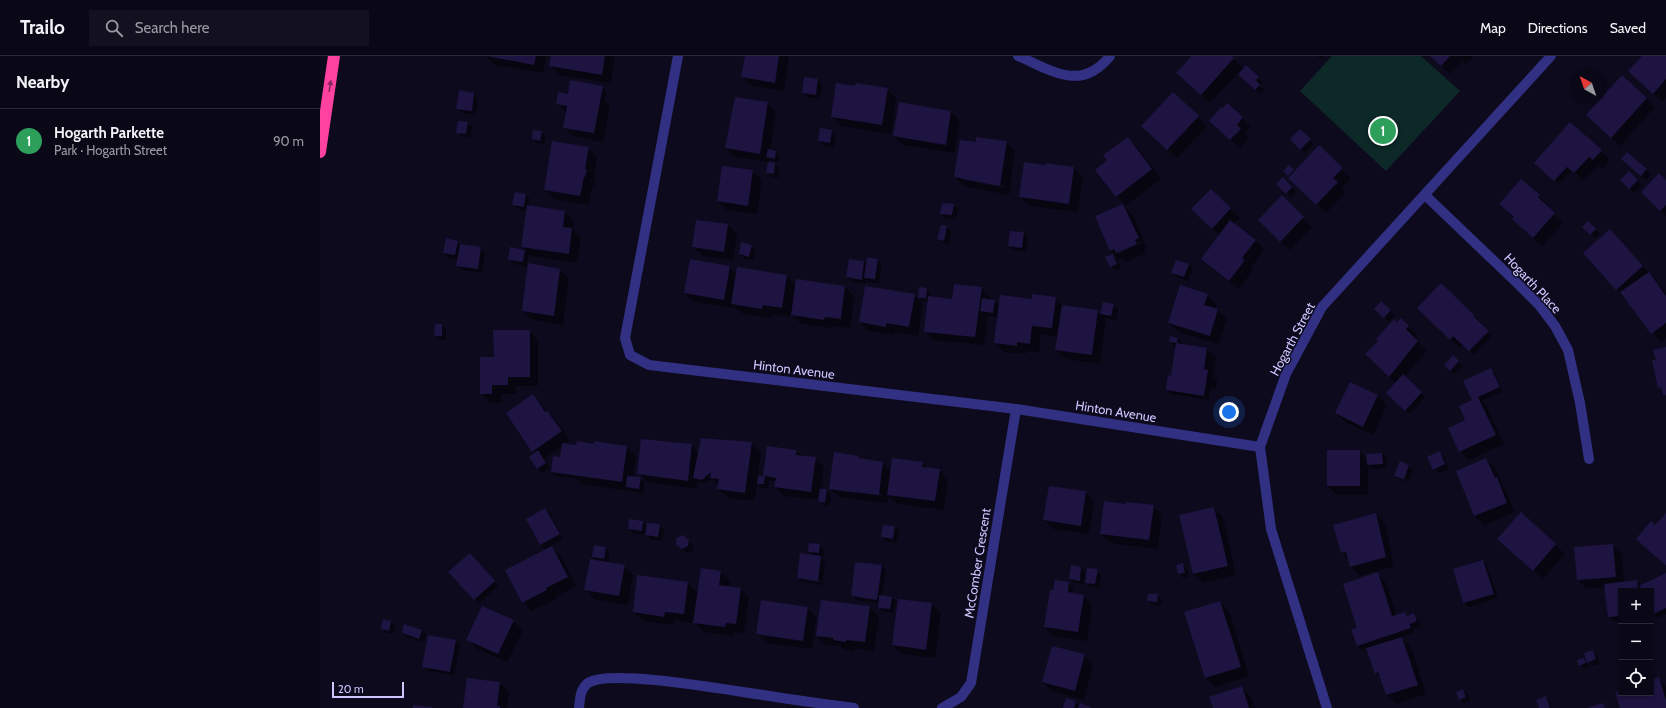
<!DOCTYPE html>
<meta charset="utf-8">
<style>
:root{--surface:#0a0816;--page:#13111f;--text:#f1f3f6;--muted:#999aa1;--line:#2a2935;--accent:#d93025}
body{margin:0;font-family:Cabin,sans-serif;background:var(--page);color:var(--text)}
.controls{position:absolute;right:12px;bottom:12px;display:grid;overflow:hidden;border-radius:0px;box-shadow:0 1px 3px #0004}
.controls button{width:36px;height:36px;display:grid;place-items:center;padding:0;border:0;border-bottom:1px solid var(--line);background:var(--surface);color:var(--text);font:20px sans-serif}
.compass{position:absolute;left:1250px;top:12px;width:36px;height:36px;border-radius:50%;background:var(--surface);box-shadow:0 1px 3px #0004;rotate:320deg}
.scale{position:absolute;left:12px;bottom:10px;width:72px;box-sizing:border-box;padding-left:4px;border:2px solid #cdc7ff;border-top:0;font-size:11px;line-height:14px;white-space:nowrap;color:#cdc7ff;-webkit-text-stroke:3px #0d0a1e;paint-order:stroke}
.you{position:absolute;left:909px;top:356px;width:14px;height:14px;margin:-10px;border:3px solid #fff;border-radius:50%;background:#1a73e8;box-shadow:0 0 0 6px #1a73e833}
.badge{display:grid;place-items:center;width:26px;height:26px;border-radius:50%;background:var(--accent);color:#fff;font-size:13px;font-weight:700}
.pin{position:absolute;translate:-50% -50%;border:2px solid #fff;box-shadow:0 1px 4px #0006}
.list{margin:0;padding:0;list-style:none}
h2{display:flex;justify-content:space-between;align-items:center;height:52px;margin:0;padding:0 16px;font-size:17px}
h2 small{font-size:13px;font-weight:400;color:var(--muted)}
.list li{display:grid;grid-template-columns:26px 1fr auto;gap:12px;align-items:center;box-sizing:border-box;height:64px;padding:0 16px;border-top:1px solid var(--line)}
.list b{display:block;font-size:15px;white-space:nowrap}
.list p{margin:0;font-size:13px;white-space:nowrap;color:var(--muted)}
.list em{font-size:13px;font-style:normal;color:var(--muted)}
.icon{flex:none;width:22px;height:22px;fill:none;stroke:currentColor;stroke-width:2;stroke-linecap:round;stroke-linejoin:round}
.map{position:relative;flex:none;width:1346px;height:652px;overflow:hidden}
header{display:flex;align-items:center;gap:24px;box-sizing:border-box;height:56px;padding:0 20px;background:var(--surface);border-bottom:1px solid var(--line)}
header strong{font-size:19px}
nav{display:flex;gap:22px;margin-inline-start:auto;font-size:14px}
.search{width:280px;height:36px;background:var(--page);display:flex;align-items:center;gap:10px;box-sizing:border-box;padding:0 14px;border-radius:0px;color:var(--muted);font-size:15px}
main{display:flex}
aside{flex:1;background:var(--surface)}
.map>svg:first-child{display:block}
.green{fill:#0c2827}
.shadow{fill:#0007;fill-rule:evenodd}
.building{fill:#1d1441}
.lines{fill:none;stroke-linecap:round;stroke-linejoin:round}
.minor{stroke:#323082;stroke-width:10}
.highway{stroke:#ff429f;stroke-width:12}
.oneway{fill:#86265e}
.labels{text-anchor:middle;stroke-width:3;stroke-linejoin:round;paint-order:stroke}
.street-label{font-size:13px;fill:#cdc7ff;stroke:#0d0a1e}
</style>
<header>
<strong>Trailo</strong>
<div class="search"><svg class="icon" aria-label="search" viewBox="0 0 24 24"><circle cx="10" cy="10" r="6"/><path d="M15 15l6 6"/></svg>Search here</div>
<nav><a>Map</a><a>Directions</a><a>Saved</a></nav>
</header>
<main>
<aside>
<h2>Nearby<small></small></h2>
<ul class="list">
<li><span class="badge" style="background:#2e9e5b">1</span><div><b>Hogarth Parkette</b><p>Park · Hogarth Street</p></div><em>90 m</em></li>
</ul>
</aside>
<div class="map">
<svg width="1346" height="652" viewBox="0 0 1346 652">
<rect width="100%" height="100%" fill="#0d0a1e"/>
<path class="green" d="M1012 0H1101L1140 35 1066 115 980 35Z"/>
<path class="shadow" d="M166 0H226L223 17 175 9Z
M232 0H295L291 27 240 19 231 10Z
M426 0H469L464 35 432 30 422 21Z
M871 0H911L924 13 926 10 942 26 939 29 944 34 940 38 918 17 890 47 867 26 872 1Z
M997 0H1004L1001 3Z
M1111 0H1154L1146 8 1143 5 1130 18Z
M1323 0H1346V42L1343 46 1309 15Z
M485 22 498 24 502 29 500 43 487 41 483 37Z
M282 31 287 35 285 45 290 49 283 86 253 80 244 71 247 57 237 47 248 39Z
M567 33 576 42 571 78 521 70 512 61Z
M154 38 158 42 156 59 142 57 138 52Z
M1326 42 1335 51 1300 90 1276 68Z
M447 47 456 56 450 95 455 96 460 100 459 106 452 105 449 103V108H455L459 113 458 122 452 121 447 117 449 106 415 101 406 92 410 65Z
M631 56 640 65 634 97 583 89 574 80Z
M878 61 887 70 857 102 831 79Z
M922 62 931 71 925 78 929 82 920 92 899 74Z
M148 67 152 71 150 82 142 81 138 76Z
M1251 68 1290 104 1283 113 1279 109 1264 125 1252 114 1239 128 1220 111Z
M980 74 994 88 985 97 971 83Z
M512 75 516 79 514 91 503 89 499 85Z
M221 76 226 81 224 88 217 87 213 83Z
M808 82 817 91 841 123 804 151 812 158 827 192 824 193 826 197 806 206 803 202 800 204 795 199 801 212 795 215 791 211 787 202 795 198 791 195 776 161 805 149 797 141 789 104ZM822 185V187L798 198 796 196Z
M686 86 695 95 689 139 644 130 635 121 657 87ZM644 122 685 130 684 132 644 124Z
M999 91 1031 122 1022 132 1026 136 1006 157 964 115 969 111 975 116Z
M268 92 277 101 274 122 275 123 274 130H272L269 149 234 143 225 134Z
M1307 97 1331 118 1326 124 1306 107Z
M727 108 754 112 763 121 758 156 709 150 700 141Z
M403 111 433 115 442 124 437 158 407 154 398 145Z
M1309 116 1322 129 1314 137 1302 124Z
M963 123 976 136 971 141 958 128Z
M1346 126V160L1322 136Z
M891 134 920 162 913 168 935 184 944 193 931 212 933 214 919 233 891 212 882 203 900 179 882 162Z
M206 139 210 143 209 150 245 156 254 165 253 174 261 182 257 207 211 200 209 198 207 208 240 214 249 223 243 269 212 264 203 255 208 211 194 208 189 204 191 193 207 195 202 191 207 155 198 153 193 149Z
M1219 140 1228 149 1226 151 1243 167 1222 190 1193 163 1194 162 1180 148Z
M962 141 992 171 970 194 939 164Z
M633 149 638 153 636 163 626 162 621 158Z
M1268 166 1280 178 1275 182 1263 171Z
M408 169 417 178 413 204 383 200 373 191Z
M621 170 627 171 631 175 628 189 623 187 618 183Z
M704 177 708 182 706 196 693 194 689 190Z
M1299 184 1338 226 1346 238V282L1341 286 1297 233Z
M137 185 141 189 161 192 165 197 162 217 142 214 137 209 138 203 128 201 124 197Z
M431 189 436 194 433 204 424 202 420 198Z
M557 203 562 208 559 227 549 226 546 223V228L532 226 527 221 530 204 544 206 547 209Z
M868 209 873 213 868 225 857 221 852 216Z
M409 211 417 219 466 220 476 230 477 224 525 231 534 240 530 272 514 270 513 272 481 268 471 257 470 261 452 258 451 262 421 257 413 249V252L374 246 365 237Z
M1121 228 1162 268 1161 269 1172 280 1154 299 1143 288 1140 292 1098 252Z
M600 232 607 233 611 237 610 241 633 244 661 232 670 241V245H674L680 250 712 244 735 242 743 250 777 255 781 259 783 247 793 249 798 253 796 264 784 262 786 264 780 308 746 303 736 294 738 281 721 278 719 296 706 295V298L684 296 675 287 678 261 668 260 664 289 614 284 605 275 608 246 601 245 603 248 598 280 575 276 574 279 549 275 540 266 594 239 599 244Z
M887 239 896 248 895 253 898 254 907 263 899 288 858 276 849 267Z
M1061 246 1075 259 1069 266 1055 252Z
M1081 263 1098 280 1095 283 1107 295 1084 321 1105 341 1090 358 1067 337 1076 327 1055 307 1059 285Z
M122 269 126 274V284H120L115 279Z
M209 275 218 284V330H196L197 338H181V347L170 346 161 337 175 302Z
M858 282 862 287V289L887 293 896 302 893 320 897 324 896 333 890 332 889 344 851 338 847 334 852 321 856 291 850 286Z
M1133 300 1143 310 1135 318 1125 309Z
M1171 313 1175 318 1183 336 1162 345 1167 351 1184 388 1149 404 1140 395 1146 365 1153 344Z
M212 340 236 365 250 384 244 388 256 390 275 389 307 391 316 400 313 422H320L325 427 323 437 262 428 258 423 236 420 232 416 241 402 242 390 224 403 230 412 222 417 210 401 215 398 188 358Z
M1058 340 1067 349 1053 379 1025 366 1016 357Z
M382 383 432 387 441 396 438 421 446 422 444 420 476 395 481 400 495 402 504 411 501 434H506L511 439 509 450H504L499 444 464 440 455 431 456 425 447 424 449 426 448 432H442L437 427 434 445 408 442 398 433 399 429 392 423 386 427 378 426 377 433 328 426 319 417 322 384 372 389 379 397ZM327 418 344 422 327 420Z
M1039 395 1047 403V399L1062 398 1067 402V412L1052 413 1048 410V439H1017L1008 430Z
M1120 396 1124 401 1129 413 1118 417 1114 413Z
M539 401 542 404 563 407 571 415 602 407 608 413 619 414 628 423 624 454 577 448 569 440 567 447 519 441 510 432ZM518 433 564 438 563 440 518 435Z
M1166 403 1175 412 1195 456 1164 469 1155 460 1137 416Z
M1088 410 1093 414 1088 427 1080 424 1075 419ZM1079 421 1089 424 1088 426 1079 423Z
M765 436 774 445 769 478 733 473 724 464Z
M833 450 842 459 838 493 790 487 781 478Z
M894 452 903 461 916 519 883 527 874 518Z
M225 453 230 457 243 483 230 490 241 500 256 530 235 541 236 543 212 555 203 546 226 494 221 488Z
M1056 458 1065 467 1074 510 1040 520 1031 511 1029 504 1022 497 1014 470Z
M1201 458 1245 498 1223 523 1188 492Z
M310 464 323 466 328 471 339 469 344 474 342 485 331 483 327 479 313 477 309 473Z
M575 471 579 475 577 487 567 485 562 481Z
M368 485 373 489 372 495 367 497 357 489Z
M490 489H500L504 494V501H500L505 505 503 525 481 522V524L503 527 502 529 482 526 478 522 494 500 489 496Z
M1292 489 1302 498 1304 527 1317 526 1321 530 1346 518V558L1338 562 1334 558 1331 552V535H1323L1322 533V535H1301V564L1293 565 1289 560 1286 531 1267 533 1258 524Z
M275 490 286 492 290 496 288 507 304 510 313 519 308 549 274 543 265 533 277 505 273 501Z
M154 503 178 530 159 548 130 517Z
M1163 505 1167 509 1178 542 1149 551 1144 547 1134 514Z
M863 508 867 513 869 521 863 522 859 517Z
M562 510 566 515 562 540 571 542 576 546 574 557 563 556 559 551V547L536 544 532 540Z
M761 512 765 516 764 528 755 527 750 523Z
M777 514 781 519 780 532 770 531 766 526Z
M401 516 410 525 409 531 420 532 429 542 424 577 414 576V580L384 576 373 565 372 567 354 564 353 569 323 565 314 556 368 527 378 537Z
M1057 518 1066 527 1077 560 1085 557 1089 561 1094 558 1098 563 1101 570 1093 573 1094 577 1081 581 1091 591 1106 638 1076 648 1066 638 1061 622 1056 617 1047 592 1042 594 1038 589V572Z
M736 525 749 527 753 532 752 538 763 540 772 549 767 585 734 580 725 571 736 536Z
M837 539 842 544 841 550 832 549 828 545Z
M900 546 909 555 929 620 895 631 886 622Z
M612 548 621 557 615 602 582 598 573 589Z
M550 551 559 561 554 595 535 592 534 595 523 593 521 590 506 589 497 580Z
M487 552 496 561 492 593 447 587 437 578Z
M193 565 203 574 187 606 157 593 148 583Z
M70 566 75 570 73 578 66 577 62 573Z
M101 574 106 579 103 586 87 581 83 577Z
M135 585 140 589 134 619 108 615 104 611Z
M1273 595 1277 599 1280 608 1273 610 1268 606Z
M764 599 773 608 764 644 732 635 723 626Z
M1264 603 1268 608 1270 612 1265 613 1260 609Z
M1338 622 1346 630V652H1301V635V637H1331V625Z
M180 627 189 636 187 652H144Z
M922 632 931 641 935 652H894Z
M1143 634 1148 638 1150 645 1144 648 1140 643Z
M1226 641 1230 646 1232 652H1220Z
M755 646 760 650 771 652H744Z"/>
<path class="building" d="M167 0H216L214 9Z
M231 0H285L282 19 229 10Z
M425 0H459L455 27 421 21Z
M870 0H912L914 2 881 39 856 17 871 1Z
M1110 0H1130L1121 10Z
M1322 0H1346V23L1333 38 1308 15Z
M926 9 939 21 936 24 940 29 935 34 918 18Z
M1302 19 1327 42 1291 82 1266 59Z
M484 21 498 23 496 39 482 37Z
M250 24 283 30 274 77 243 72 247 50 236 48 238 36 248 38Z
M516 27 535 30 536 27 568 32 562 69 511 61Z
M139 34 154 37 152 55 136 53Z
M853 36 879 60 847 94 821 70Z
M415 41 448 46 440 98 405 92Z
M579 46 631 55 626 89 573 80Z
M907 47 923 61 917 69 921 73 910 84 889 65 901 51 903 52Z
M138 65 148 66 146 78 136 77Z
M1250 66 1282 94 1273 104 1269 101 1254 117 1247 111 1234 125 1214 107Z
M500 72 512 74 510 87 498 85Z
M980 73 991 83 980 94 970 83Z
M213 74 222 75 220 85 212 83Z
M656 81 687 85 680 130 634 121 640 84 656 86Z
M808 81 832 113 796 141 775 114 787 104 783 99Z
M232 85 269 91 265 113H267L265 121H264L260 140 224 134Z
M999 89 1023 112 1013 122 1018 126 996 149 968 122Z
M448 93 456 95 455 103 446 101Z
M1307 96 1327 113 1321 120 1301 103Z
M448 106 455 107 454 118 446 117Z
M704 106 726 109V107L754 111 749 148 699 141Z
M969 109 974 114 968 120 963 115Z
M402 110 433 114 428 150 397 145Z
M1309 115 1318 124 1309 133 1300 124Z
M1339 117 1346 124V149L1340 155 1321 136Z
M963 121 972 131 966 138 956 128Z
M1201 123 1220 139 1218 141 1235 157 1213 182 1192 163 1194 161 1179 148Z
M891 133 911 152 892 173 871 153Z
M195 136 206 138 204 151 192 149Z
M962 139 984 161 960 186 938 164Z
M622 147 634 148 632 159 620 158Z
M803 148 819 182 815 184 817 188 796 197 794 193 790 195 775 160Z
M207 149 245 155 243 171 252 172 249 198 201 191Z
M376 164 408 168 404 196 372 191Z
M910 164 936 184 922 202 925 204 909 225 881 203Z
M1268 165 1276 173 1270 179 1262 171Z
M621 169 627 170 624 185 617 183Z
M1290 173 1323 210 1296 234 1263 197Z
M690 175 704 176 702 192 688 190Z
M126 182 138 185 135 199 123 197Z
M421 186 432 189 429 201 419 198Z
M140 188 161 191 158 213 136 210Z
M190 191 205 194 203 206 188 204Z
M793 198 797 208 790 211 785 201Z
M547 201 558 203 555 223 544 222Z
M370 203 410 210 404 244 364 237Z
M529 203 544 205 542 224 526 221Z
M856 204 869 208 864 221 851 217Z
M208 207 240 213 234 260 202 255Z
M417 211 467 219 462 252 443 249 442 253 411 248Z
M1329 216 1346 240V267L1331 278 1300 236Z
M476 223 525 230 521 263 505 261 504 264 471 259Z
M1121 227 1154 259 1153 260 1169 275 1149 295 1133 280 1130 284 1097 252Z
M634 228 662 231 655 281 604 276 608 240 632 243Z
M860 229 888 238 884 249 898 253 890 280 848 267Z
M545 230 595 238 589 271 566 267V271L539 266Z
M599 231 607 232 606 242H598Z
M712 238 736 241 732 272 712 270 710 288 697 286V290L674 287 680 239 712 243Z
M662 242 675 244 673 257 660 255Z
M1061 245 1071 254 1064 262 1054 253Z
M783 246 794 248 791 260 780 258Z
M742 249 778 254 772 299 735 294Z
M1081 262 1089 270 1086 273 1098 285 1069 321 1045 298 1058 285 1056 283 1074 263 1077 266Z
M115 268H122V280H114Z
M173 274H210V321H188V329H172V338H160V301H174Z
M850 280 858 282 857 287 849 286Z
M856 287 887 292 884 313 888 314 884 340 846 334 848 319 851 320Z
M1346 291V339H1343L1341 331 1338 332 1332 304H1336L1333 294Z
M1133 299 1139 305 1130 315 1124 309Z
M1171 312 1180 331 1158 341 1176 379 1139 396 1128 372 1145 364 1139 350 1152 344 1143 325Z
M1083 318 1102 336 1085 355 1066 337Z
M1030 326 1058 339 1043 371 1015 357Z
M213 338 225 356 227 355 242 375 212 396 186 357Z
M381 382 432 386 425 437 397 433 399 423 390 422 391 416 382 424 373 422Z
M321 383 372 388 368 425 317 418Z
M257 385 274 388V385L307 390 302 426 231 416 233 400 240 401 242 387 256 389Z
M447 390 476 394V399L496 401 491 436 454 431 456 422 445 420 444 428H437L438 420H443Z
M218 394 226 407 217 413 209 401Z
M1007 394H1040V430H1007Z
M1120 395 1125 408 1113 414 1107 401Z
M514 396 539 400V402L563 406 559 439 509 433Z
M1062 397 1063 408 1047 409 1046 398Z
M572 402 603 406 602 411 620 413 615 445 567 439Z
M1166 402 1175 422 1177 421 1187 447 1154 460 1136 415Z
M1080 405 1089 409 1084 423 1074 420Z
M307 420 321 421 319 433 306 431Z
M729 430 766 435 761 470 723 464Z
M500 433H507L505 447 498 445Z
M784 445 806 448V446L834 449 829 484 780 478Z
M894 451 908 510 873 518 859 459Z
M225 452 240 478 220 489 206 463Z
M1201 456 1236 488 1213 515 1177 483Z
M1056 457 1066 501 1030 511 1026 496 1021 497 1013 469Z
M1346 457V508L1345 509 1316 483 1331 465 1335 469Z
M309 463 323 465 322 475 308 473Z
M327 467 340 468 338 481 325 479Z
M563 469 575 470 573 483 561 481Z
M363 479 369 484 368 490 362 493 356 489V482Z
M489 487 500 488 499 497 488 496Z
M1293 488 1296 521 1257 524 1254 491Z
M274 489 286 491 284 503 272 501Z
M232 490 248 521 226 532 227 534 202 547 185 514Z
M150 497 175 525 154 544 128 516Z
M480 497 501 500 498 525 477 522Z
M270 503 305 509 299 540 264 534Z
M1163 504 1174 538 1143 547 1133 513Z
M535 506 562 509 557 544 531 540Z
M863 507 865 517 858 518 856 509Z
M751 509 761 511 760 525 749 523Z
M381 512 401 515 399 529 421 532 416 568 406 567 405 571 373 567Z
M767 512 778 513 775 528 765 527Z
M1058 516 1072 560 1085 556 1087 560 1094 557 1097 565 1090 568 1088 564 1091 572 1037 590 1031 573 1037 572 1023 528Z
M1346 517V552L1333 558 1331 554V535H1322L1319 530Z
M317 519 368 526 364 558 345 556 344 561 313 556Z
M735 524 749 526 748 536 764 539 758 576 724 571 730 534H733Z
M1317 524 1318 535H1301V560L1288 561 1284 528Z
M828 538H838L837 546 827 545Z
M559 539 572 541 570 553 558 552Z
M578 543 612 547 606 594 572 589Z
M441 544 488 551 483 585 436 578Z
M501 544 550 550 545 586 526 584V586L513 584 514 582 496 580Z
M900 545 921 611 885 622 864 556Z
M162 550 194 564 178 598 146 584Z
M63 563 71 565 69 575 61 573Z
M84 568 102 574 99 583 82 577Z
M108 579 136 584 130 616 102 611Z
M1082 581 1098 629 1066 639 1058 616 1055 618 1046 592Z
M732 590 765 598 755 635 722 626Z
M1273 594 1276 603 1267 607 1264 597Z
M1264 602 1266 607 1259 610 1257 604Z
M1339 621 1346 644V652H1300L1295 636 1301 634V637H1331V624Z
M147 622 180 626 177 650H180V652H143Z
M922 630 929 652H893L889 641Z
M1143 633 1146 641 1139 644 1136 636Z
M1226 640 1230 652H1219L1216 644Z
M746 642 756 645 754 652H743Z
M760 647 771 651 770 652H758Z
M1283 647 1285 652H1267Z
M93 649 112 651V652H93Z"/>
<g class="lines">
<path class="minor" d="M358 0 305 282 310 299 329 309 696 353 940 391
M698 0C733 15 761 36 790 0
M1105 139 1197 227 1219 249 1235 270 1248 294 1260 347 1269 403
M259 652C260 643 260 633 268 627 290 612 413 635 443 639 474 644 504 648 534 652
M622 652 641 641 651 627 696 353
M1007 652 951 473 940 391 966 318 1002 251 1231 0"/>
<path class="highway" d="M0 96 14 0"/>
</g>
<defs><path id="oneway-solid" d="M-6-.8H1V-3.2L6.5 0L1 3.2V.8H-6Z"/></defs>
<use class="oneway" href="#oneway-solid" transform="translate(10 30) rotate(-81)"/>
<g class="labels">
<g class="street-label">
<text transform="translate(1213 227) rotate(47)" y="5">Hogarth Place</text>
<text transform="translate(972 283) rotate(-62)" y="5">Hogarth Street</text>
<text transform="translate(474 313) rotate(7)" y="5">Hinton Avenue</text>
<text transform="translate(796 355) rotate(9)" y="5">Hinton Avenue</text>
<text transform="translate(657 507) rotate(-81)" y="5">McComber Crescent</text>
</g>
</g>
</svg>
<div class="controls">
<button>+</button>
<button>−</button>
<button><svg class="icon" aria-label="locate" viewBox="0 0 24 24"><circle cx="12" cy="12" r="6"/><path d="M12 2v4M12 18v4M2 12h4M18 12h4"/></svg></button>
</div>
<svg class="compass" viewBox="-18 -18 36 36"><path d="M0-13l5 13h-10z" fill="#e53935"/><path d="M0 13l5-13h-10z" fill="#999aa1"/></svg>
<div class="scale">20 m</div>
<div class="you"></div>
<div class="pin badge" style="left:1063px;top:75px;background:#2e9e5b">1</div>
</div>
</main>
